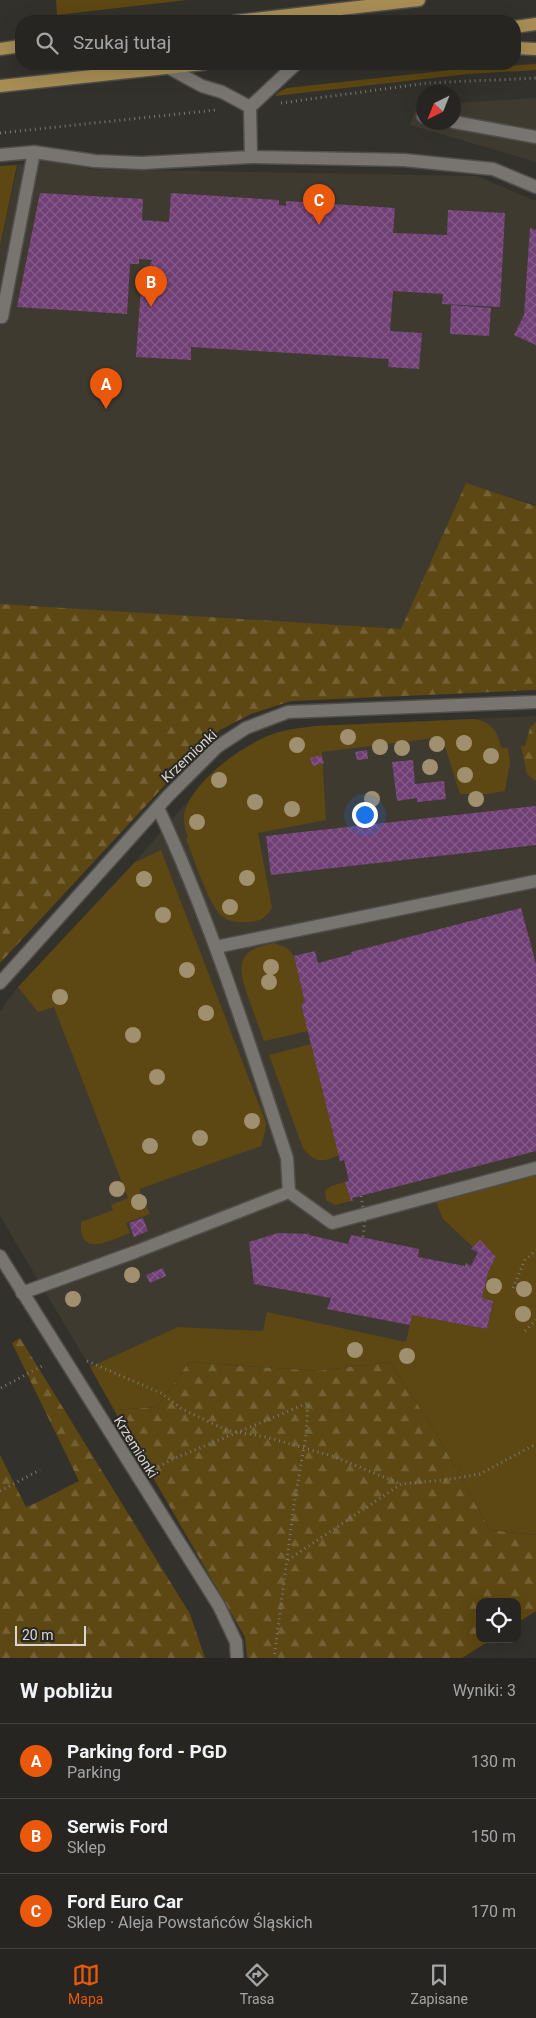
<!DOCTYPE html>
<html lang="pl">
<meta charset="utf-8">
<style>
:root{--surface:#262521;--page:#32312e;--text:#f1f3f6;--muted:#a4a5a5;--line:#42423f;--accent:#ea580c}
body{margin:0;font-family:Roboto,sans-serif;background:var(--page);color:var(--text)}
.controls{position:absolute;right:15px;bottom:15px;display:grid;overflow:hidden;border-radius:10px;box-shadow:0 5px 20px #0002}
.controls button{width:45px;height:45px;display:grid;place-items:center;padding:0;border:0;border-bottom:1px solid var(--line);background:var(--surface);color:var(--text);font:25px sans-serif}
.compass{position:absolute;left:416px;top:85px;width:45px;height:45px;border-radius:50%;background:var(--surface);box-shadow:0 5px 20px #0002;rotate:223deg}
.scale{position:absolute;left:15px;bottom:12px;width:71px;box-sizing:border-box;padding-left:5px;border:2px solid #d8d7d4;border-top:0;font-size:14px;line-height:18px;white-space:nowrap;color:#d8d7d4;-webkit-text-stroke:4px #292722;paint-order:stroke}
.you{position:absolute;left:364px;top:814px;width:18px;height:18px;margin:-12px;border:4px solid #fff;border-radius:50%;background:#1a73e8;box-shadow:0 0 0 8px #1a73e833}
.badge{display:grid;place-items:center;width:32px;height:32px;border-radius:50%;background:var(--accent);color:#fff;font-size:16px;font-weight:700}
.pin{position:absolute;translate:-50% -41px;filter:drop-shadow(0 1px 2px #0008)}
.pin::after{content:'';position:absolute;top:26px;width:18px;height:15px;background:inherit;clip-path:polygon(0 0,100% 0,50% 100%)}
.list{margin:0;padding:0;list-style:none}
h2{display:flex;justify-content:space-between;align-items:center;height:65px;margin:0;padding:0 20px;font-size:21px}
h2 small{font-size:16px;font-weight:400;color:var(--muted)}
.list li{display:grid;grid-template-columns:32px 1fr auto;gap:15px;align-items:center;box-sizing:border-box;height:75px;padding:0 20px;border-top:1px solid var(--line)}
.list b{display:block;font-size:19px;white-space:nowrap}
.list p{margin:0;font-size:16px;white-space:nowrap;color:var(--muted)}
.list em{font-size:16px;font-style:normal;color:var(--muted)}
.icon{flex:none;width:28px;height:28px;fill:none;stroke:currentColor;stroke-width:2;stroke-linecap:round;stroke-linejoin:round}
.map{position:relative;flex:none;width:536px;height:1658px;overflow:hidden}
.search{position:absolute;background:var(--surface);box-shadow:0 5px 20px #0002;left:15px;right:15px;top:15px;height:55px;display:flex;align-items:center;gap:12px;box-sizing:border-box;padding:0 18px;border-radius:20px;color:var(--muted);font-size:19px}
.sheet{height:290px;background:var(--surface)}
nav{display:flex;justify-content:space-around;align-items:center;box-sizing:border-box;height:70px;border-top:1px solid var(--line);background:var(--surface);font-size:14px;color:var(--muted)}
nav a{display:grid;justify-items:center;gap:2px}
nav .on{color:var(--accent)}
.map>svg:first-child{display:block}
.built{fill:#3f3a30}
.grass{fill:#5d4712}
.forest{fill:url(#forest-firs)}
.building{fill:url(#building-cross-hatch)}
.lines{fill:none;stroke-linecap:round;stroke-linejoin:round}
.minor-casing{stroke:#504e4a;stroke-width:15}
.major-casing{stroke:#504e4a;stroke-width:15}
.path{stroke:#7a7874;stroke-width:3;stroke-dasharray:1 4;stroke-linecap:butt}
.minor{stroke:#787570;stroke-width:12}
.major{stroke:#a78d54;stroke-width:12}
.path-bridge{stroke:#7a7874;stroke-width:3;stroke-dasharray:1 4;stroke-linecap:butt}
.tree{fill:#a1906f}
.labels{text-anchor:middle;stroke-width:4;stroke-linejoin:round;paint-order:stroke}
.street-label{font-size:14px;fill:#d8d7d4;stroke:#292722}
</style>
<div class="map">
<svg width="536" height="1658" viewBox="0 0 536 1658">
<defs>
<pattern id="forest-firs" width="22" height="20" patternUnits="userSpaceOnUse" patternTransform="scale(1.25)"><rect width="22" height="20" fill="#5d4712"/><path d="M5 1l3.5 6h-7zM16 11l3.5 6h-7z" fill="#746134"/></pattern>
<pattern id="building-cross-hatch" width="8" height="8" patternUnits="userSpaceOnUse" patternTransform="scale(1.25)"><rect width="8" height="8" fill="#703f75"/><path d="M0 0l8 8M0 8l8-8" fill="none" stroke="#845a88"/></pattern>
</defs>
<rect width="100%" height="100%" fill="#33312c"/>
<path class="built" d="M536 98V162L410 125 417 106 423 105 424 122H454V103Z
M66 158 88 169 477 176 536 201V505L468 484 408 649 0 625V247L18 165Z
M536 716V1375L390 1362 165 1334 90 1367 0 1216V1012L5 1004 18 987 134 863 200 787 227 761 254 743 273 734 315 726Z"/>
<path class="grass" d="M56 0H187L57 15Z
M536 64V70L468 74 275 96 280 91 287 88 469 68Z
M17 165 0 246V166Z
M475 719C491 722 499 732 501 748H508L510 763 505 791 488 794H460L442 737 322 752 326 820 258 833 272 908C266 918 259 922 247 922 239 923 229 922 222 916 209 906 193 856 186 839L188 838C186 831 183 823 184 815 190 783 243 744 273 734 286 729 301 728 315 726Z
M161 850 266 1123 265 1132 261 1146 139 1189 150 1214 126 1223 130 1233C111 1240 78 1259 81 1222L113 1210 111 1205 128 1198 54 1007 38 1012 18 987 134 863Z
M274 943 287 948 294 956 305 1003 301 1004 308 1031 264 1041C259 1027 254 1013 249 1000 238 968 234 950 274 943Z
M311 1044 339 1155C322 1163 315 1163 303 1148L269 1055Z
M536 1173V1535L490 1530 436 1433 390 1362 317 1371 189 1362 157 1407 114 1410 90 1367 178 1327 263 1331 267 1312 406 1342 412 1315 487 1329 493 1301 482 1298 488 1272 496 1257 473 1247 443 1219 435 1200Z
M345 1182 351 1201 335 1205 326 1200 325 1191 331 1186Z"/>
<path class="forest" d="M466 483 536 506V690L291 701 251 714 220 730 189 759 0 963V604L401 629Z
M536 722V781L527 774 521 746H525L530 728Z
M20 1338 190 1614 205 1658H0V1455L26 1507C45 1500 61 1489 79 1481L12 1343Z
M189 1362 317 1371 390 1362 436 1433 490 1530 536 1535V1611L517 1623V1602H480V1639H492L462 1658H247L245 1637 114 1410 157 1407Z"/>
<path class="building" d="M40 193 143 199 142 220 169 222 171 193 279 200V205L286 206V201L395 208 393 233H395L447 235 448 210 505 213 500 307 442 304 443 294 393 291 390 331 422 333 419 369 388 367 389 359 191 347V360L136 357 141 288 152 260 139 259V264H130L127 314 17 307Z
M530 228 536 230V345L514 335 524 315Z
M451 305 491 308 489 336 450 334Z
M367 750 368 759 357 760 355 752Z
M321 755 324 763 313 766 310 758Z
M413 760 415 784 444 781 446 799 417 802V798L397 801 392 762Z
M536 806V845L271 875 266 836Z
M521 908 536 964V1151L352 1198 353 1201H351L345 1182 349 1181 344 1160 340 1161 301 1004 305 1003 294 956 315 951 318 963 352 954 351 952Z
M143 1218 148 1231 134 1237 129 1223Z
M307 1230 309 1235 348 1244 351 1235 419 1249 418 1257 465 1266 466 1263 471 1266 478 1252 471 1249 480 1240 496 1257 488 1272 482 1298 493 1301 487 1329 412 1315 410 1325 327 1309 331 1298 254 1284 249 1242 278 1233 308 1234Z
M163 1268 166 1276 150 1283 146 1275Z"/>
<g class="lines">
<g class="minor-casing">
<path id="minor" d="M169 68 202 86 222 92 250 107
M423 116 424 117
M454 122 536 137
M0 155 34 152 95 161 142 163 251 157 404 160 493 169 536 187
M251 157 250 107 296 64
M2 317 34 152
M216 947 536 881
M0 983 168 796 217 747 246 728 288 712 536 702
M289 1192 332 1223 536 1168
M0 1256 219 1606 236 1642 237 1658
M22 1293 135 1252 289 1192 287 1158C248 1040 211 921 158 808"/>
</g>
<g class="major-casing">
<path id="major" d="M236 21 419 0
M515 27 536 24
M515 48 536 49
M0 49 21 46
M0 86 203 64"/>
</g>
<path class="path" d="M281 103 428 83 536 78
M0 133 216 110
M513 1288 525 1260 536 1250
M525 1331 536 1320
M87 1361 161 1393 182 1409 226 1430 266 1437 332 1456 401 1484
M1 1388 44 1365
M154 1469 173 1459 308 1403 306 1435 294 1505 274 1658
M0 1491 40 1470
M288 1560 401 1484 445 1480 480 1474 536 1444"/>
<use href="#minor" class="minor"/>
<use href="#major" class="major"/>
<path class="path-bridge" d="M361 1196 365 1219 363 1237"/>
</g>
<g class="tree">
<circle cx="348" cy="737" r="8"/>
<circle cx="464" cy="743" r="8"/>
<circle cx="437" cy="744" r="8"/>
<circle cx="297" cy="745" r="8"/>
<circle cx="380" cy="747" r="8"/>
<circle cx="402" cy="748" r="8"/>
<circle cx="491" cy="756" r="8"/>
<circle cx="430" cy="767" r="8"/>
<circle cx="465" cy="775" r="8"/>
<circle cx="219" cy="780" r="8"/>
<circle cx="372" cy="799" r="8"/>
<circle cx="476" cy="799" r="8"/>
<circle cx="255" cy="802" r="8"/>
<circle cx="292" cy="809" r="8"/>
<circle cx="197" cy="822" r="8"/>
<circle cx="247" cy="878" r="8"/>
<circle cx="144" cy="879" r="8"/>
<circle cx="230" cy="907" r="8"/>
<circle cx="163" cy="915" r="8"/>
<circle cx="271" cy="967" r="8"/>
<circle cx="187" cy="970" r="8"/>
<circle cx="269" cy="982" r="8"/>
<circle cx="60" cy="997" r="8"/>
<circle cx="206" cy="1013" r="8"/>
<circle cx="133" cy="1035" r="8"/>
<circle cx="157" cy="1077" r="8"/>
<circle cx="252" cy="1121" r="8"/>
<circle cx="200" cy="1138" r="8"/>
<circle cx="150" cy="1146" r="8"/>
<circle cx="117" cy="1189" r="8"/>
<circle cx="139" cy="1202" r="8"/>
<circle cx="132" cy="1275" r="8"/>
<circle cx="494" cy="1286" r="8"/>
<circle cx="524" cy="1289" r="8"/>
<circle cx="73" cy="1299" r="8"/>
<circle cx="523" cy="1314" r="8"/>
<circle cx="355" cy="1350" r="8"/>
<circle cx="407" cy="1356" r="8"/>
</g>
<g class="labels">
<g class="street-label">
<text transform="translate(189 756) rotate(-43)" y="5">Krzemionki</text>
<text transform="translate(136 1447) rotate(58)" y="5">Krzemionki</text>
</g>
</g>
</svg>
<div class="controls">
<button><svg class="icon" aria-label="locate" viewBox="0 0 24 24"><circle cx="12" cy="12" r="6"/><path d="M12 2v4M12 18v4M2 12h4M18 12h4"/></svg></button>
</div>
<svg class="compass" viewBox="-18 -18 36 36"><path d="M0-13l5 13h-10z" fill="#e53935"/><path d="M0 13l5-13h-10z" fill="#a4a5a5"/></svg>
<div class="scale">20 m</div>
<div class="you"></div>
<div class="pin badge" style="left:106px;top:409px">A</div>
<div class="pin badge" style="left:151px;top:307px">B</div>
<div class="pin badge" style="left:319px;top:225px">C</div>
<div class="search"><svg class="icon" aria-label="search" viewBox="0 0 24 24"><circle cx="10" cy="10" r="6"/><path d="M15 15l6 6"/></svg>Szukaj tutaj</div>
</div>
<section class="sheet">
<h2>W pobliżu<small>Wyniki: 3</small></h2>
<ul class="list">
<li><span class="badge">A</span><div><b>Parking ford - PGD</b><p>Parking</p></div><em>130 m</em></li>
<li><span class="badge">B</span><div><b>Serwis Ford</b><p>Sklep</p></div><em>150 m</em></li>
<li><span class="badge">C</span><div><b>Ford Euro Car</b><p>Sklep · Aleja Powstańców Śląskich</p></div><em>170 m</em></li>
</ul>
</section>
<nav>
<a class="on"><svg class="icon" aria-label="map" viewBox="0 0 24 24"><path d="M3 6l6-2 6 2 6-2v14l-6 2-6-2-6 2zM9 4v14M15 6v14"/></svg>Mapa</a>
<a><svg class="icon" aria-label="directions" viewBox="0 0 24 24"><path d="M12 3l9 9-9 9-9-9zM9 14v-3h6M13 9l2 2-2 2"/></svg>Trasa</a>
<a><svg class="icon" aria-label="saved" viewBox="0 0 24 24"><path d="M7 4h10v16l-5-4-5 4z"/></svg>Zapisane</a>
</nav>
